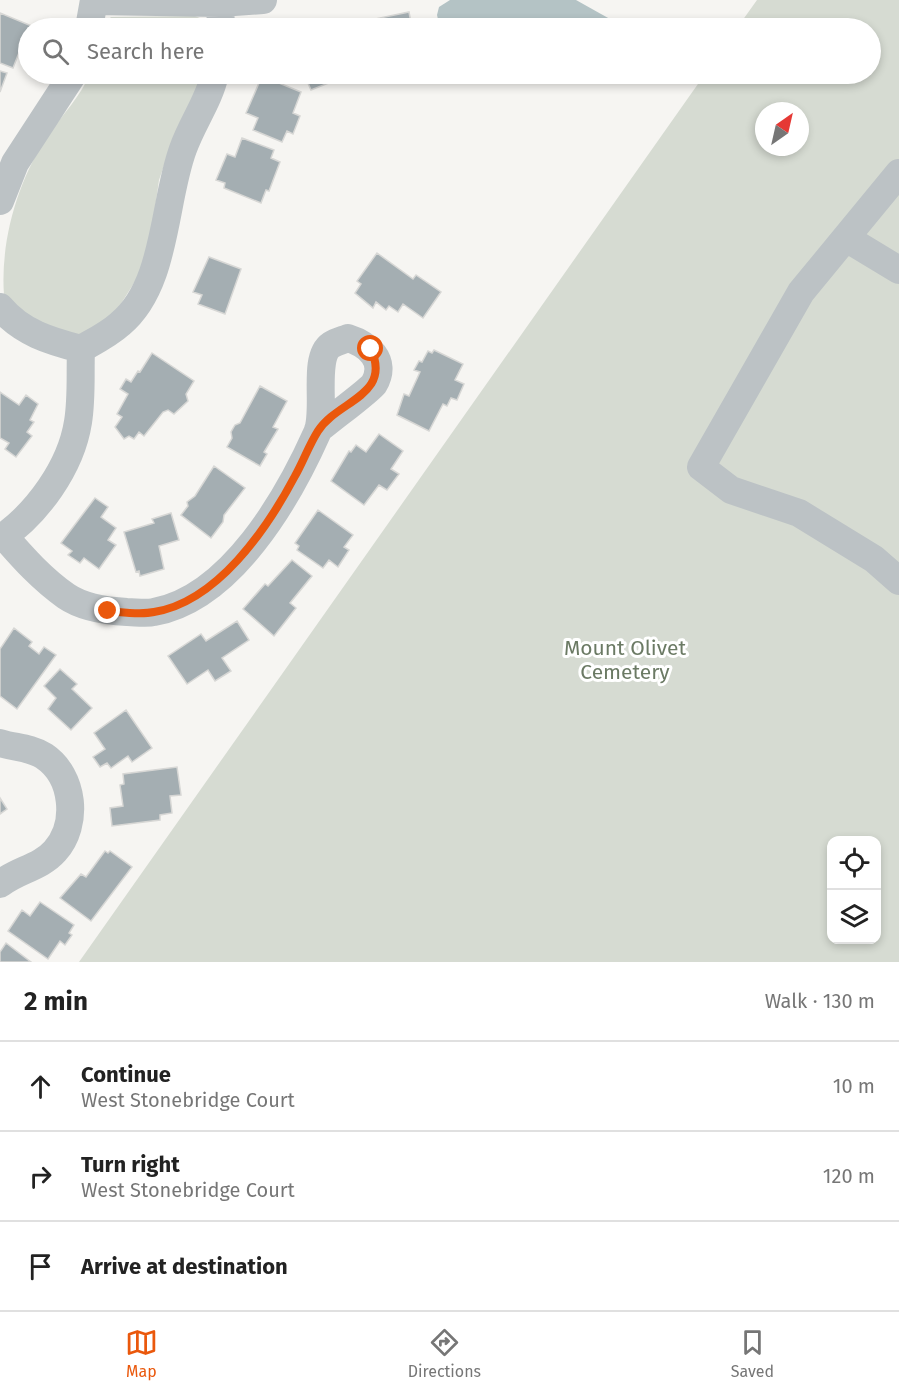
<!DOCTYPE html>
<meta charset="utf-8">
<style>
:root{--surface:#fff;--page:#f6f6f6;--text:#222;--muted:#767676;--line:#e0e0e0;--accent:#ea580c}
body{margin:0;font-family:"Fira Sans",sans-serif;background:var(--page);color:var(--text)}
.controls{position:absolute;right:18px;bottom:18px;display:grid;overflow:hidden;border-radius:12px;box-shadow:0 3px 9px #0003}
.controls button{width:54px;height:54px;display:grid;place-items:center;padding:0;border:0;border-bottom:2px solid var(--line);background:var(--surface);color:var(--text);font:30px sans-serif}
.compass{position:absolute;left:755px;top:102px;width:54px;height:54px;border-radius:50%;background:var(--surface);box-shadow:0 3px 9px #0003;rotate:34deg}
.stop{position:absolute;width:18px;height:18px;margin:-14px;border:4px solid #ea580c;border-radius:50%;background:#fff}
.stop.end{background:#ea580c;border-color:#fff;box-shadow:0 2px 6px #0008}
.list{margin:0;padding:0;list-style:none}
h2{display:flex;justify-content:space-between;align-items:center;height:78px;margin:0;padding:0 24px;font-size:26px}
h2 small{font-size:20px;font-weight:400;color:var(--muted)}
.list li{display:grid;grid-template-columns:39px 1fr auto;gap:18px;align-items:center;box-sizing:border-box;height:90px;padding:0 24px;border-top:2px solid var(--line)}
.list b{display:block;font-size:22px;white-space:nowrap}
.list p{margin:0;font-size:20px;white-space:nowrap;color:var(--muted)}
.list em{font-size:20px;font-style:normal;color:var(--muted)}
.icon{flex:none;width:33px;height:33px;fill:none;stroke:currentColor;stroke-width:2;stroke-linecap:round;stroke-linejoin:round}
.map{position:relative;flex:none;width:899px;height:962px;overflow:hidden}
.search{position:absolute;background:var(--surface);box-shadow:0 3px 9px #0003;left:18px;right:18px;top:18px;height:66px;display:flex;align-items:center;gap:15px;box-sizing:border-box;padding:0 21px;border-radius:33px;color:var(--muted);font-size:22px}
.sheet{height:348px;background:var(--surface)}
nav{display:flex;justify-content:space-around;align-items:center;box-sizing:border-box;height:84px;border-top:2px solid var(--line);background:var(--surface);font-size:16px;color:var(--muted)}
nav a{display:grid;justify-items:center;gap:3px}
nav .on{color:var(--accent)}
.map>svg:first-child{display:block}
.green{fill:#d6dbd2;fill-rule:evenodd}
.water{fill:#b4c3c5}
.building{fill:#a4aeb2;stroke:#d7d7d5;stroke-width:1.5}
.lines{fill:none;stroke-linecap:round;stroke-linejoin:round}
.minor{stroke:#bcc2c5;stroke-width:28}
.route{stroke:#ea580c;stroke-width:8}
.labels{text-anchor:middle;stroke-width:6;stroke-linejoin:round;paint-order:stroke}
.park-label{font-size:21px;fill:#6b7a64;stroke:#fff}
</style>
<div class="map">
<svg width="899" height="962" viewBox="0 0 899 962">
<rect width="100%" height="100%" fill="#f6f5f2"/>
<path class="green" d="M757 0H899V962H79L705 74H870V28H737ZM764 111H800V147H764ZM832 840H876V940H832Z
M195 16 207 21 209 28H104V24L111 17Z
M90 74H203L173 140 159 180 152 230 141 272 110 321 75 336 53 335 4 295C0 241 18 179 49 134 63 114 80 97 90 74Z"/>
<path class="water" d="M450 0H576L626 28H440L437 15 439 7Z"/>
<path class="building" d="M409 12 412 28H368L376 27 375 19Z
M0 13 34 27 28 28V38L25 47 22 45 13 68 0 63Z
M0 71 7 73 0 92Z
M304 74H351L311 90Z
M262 76 301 92 293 113 300 116 293 134 287 131 282 142 253 130 258 118 246 113Z
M242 138 274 150 271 158 280 162 269 191 266 190 261 203 224 188 225 183 216 180 227 154 235 157Z
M377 253 413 279 416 275 441 292 423 318 403 304 398 312 389 306 386 310 376 302 373 308 355 293 361 284 357 281Z
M209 257 241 269 225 314 198 304 202 295 193 292Z
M434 350 463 364 455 380 464 384 457 400 451 398 447 406 443 404 429 431 397 415 404 394 409 396 420 372 414 370 419 361 422 362 428 351 432 353Z
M152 353 194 381 186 394 188 401 174 414 168 410 163 412 144 436 139 432 134 439 129 436 124 439 115 427 122 417 117 414 128 394 120 389 126 379 131 382 138 371 140 372Z
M260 386 287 401 273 427 278 429 264 452 267 454 260 466 227 447 232 438 231 432 235 425 240 423Z
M0 392 19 405 26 395 38 404 30 420 34 422 27 432 32 436 16 457 5 449 9 443 0 438Z
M379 434 403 451 391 469 399 474 387 490 379 485 364 505 331 481 349 451 351 452 356 445 366 452Z
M214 466 245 488 224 515 223 522 211 538 181 515 188 506 187 502 195 496Z
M95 498 108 507 101 517 116 528 108 540 116 545 99 569 84 558 80 563 68 555 72 551 61 543Z
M318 510 353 535 344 547 349 550 338 567 329 560 323 568 297 550 299 546 295 543Z
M171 513 179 540 159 546 164 569 140 576 139 571 136 572 124 532 154 523 152 519Z
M292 560 312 576 290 603 296 608 274 636 243 609 265 584 268 586Z
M237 621 249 640 222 658 231 671 215 681 208 670 187 684 168 656 201 634 206 641Z
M14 628 32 642 29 646 39 654 44 647 56 655 17 709 0 696V649Z
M60 669 77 684 72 689 92 708 71 730 48 709 56 698 44 686Z
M126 710 152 748 132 762 128 756 111 768 107 763 100 767 93 757 105 749 94 733Z
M177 767 181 795 170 796 172 813 160 815V820L112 826 110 808 123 806 120 785 124 784 123 774Z
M0 798 7 809 0 814Z
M105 851 108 853 110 851 132 867 91 921 60 898 81 874 86 877Z
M40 902 74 925 69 933 72 935 65 945 60 941 48 959 8 931 22 910 30 916Z
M6 943 31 962H0V952Z"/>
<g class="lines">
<path class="minor" d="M94 1 220 3 263 0
M220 3 221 28
M89 28 94 0
M899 173 801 292 701 467 731 490 799 513 874 559 899 581
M0 201 15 163 73 74
M846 238 899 270
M0 307C22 333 50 341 81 349
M81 349C95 341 109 334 120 324 167 285 163 203 183 149 192 123 209 101 215 74
M4 536C23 558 42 579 66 596 82 607 107 611 127 612 135 612 146 614 154 612 231 598 288 498 317 433 327 411 312 358 331 345 336 342 343 340 348 338 367 344 388 360 374 384 369 391 328 421 318 430
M0 539C37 514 71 467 78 422 82 398 80 373 81 349
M0 743C16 748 29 747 44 756 74 776 79 824 55 851 40 868 17 870 0 884"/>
</g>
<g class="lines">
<path class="route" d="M108 611C122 612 139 615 154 612 217 602 267 529 295 476 303 462 309 445 318 431 338 400 392 396 371 349"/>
</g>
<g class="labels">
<g class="park-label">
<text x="625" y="655">Mount Olivet<tspan x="625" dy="24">Cemetery</tspan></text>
</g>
</g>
</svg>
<div class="controls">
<button><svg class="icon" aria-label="locate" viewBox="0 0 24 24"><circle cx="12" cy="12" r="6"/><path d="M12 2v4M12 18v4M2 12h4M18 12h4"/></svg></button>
<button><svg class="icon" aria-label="layers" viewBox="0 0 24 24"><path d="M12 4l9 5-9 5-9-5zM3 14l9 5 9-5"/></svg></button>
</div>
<svg class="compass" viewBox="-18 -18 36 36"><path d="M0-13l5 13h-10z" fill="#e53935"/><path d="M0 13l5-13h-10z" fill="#767676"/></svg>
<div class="stop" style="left:371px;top:349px"></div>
<div class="stop end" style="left:108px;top:611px"></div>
<div class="search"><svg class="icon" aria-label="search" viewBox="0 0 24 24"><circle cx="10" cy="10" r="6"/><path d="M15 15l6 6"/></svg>Search here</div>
</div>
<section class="sheet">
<h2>2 min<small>Walk · 130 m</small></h2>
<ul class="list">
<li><svg class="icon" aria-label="ahead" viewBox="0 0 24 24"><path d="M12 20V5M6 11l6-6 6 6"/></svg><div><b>Continue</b><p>West Stonebridge Court</p></div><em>10 m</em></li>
<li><svg class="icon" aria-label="right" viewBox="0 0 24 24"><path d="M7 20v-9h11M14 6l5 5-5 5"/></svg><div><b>Turn right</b><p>West Stonebridge Court</p></div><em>120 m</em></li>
<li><svg class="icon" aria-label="arrive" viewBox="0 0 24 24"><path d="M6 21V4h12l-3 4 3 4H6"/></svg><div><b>Arrive at destination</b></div></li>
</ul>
</section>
<nav>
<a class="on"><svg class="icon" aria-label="map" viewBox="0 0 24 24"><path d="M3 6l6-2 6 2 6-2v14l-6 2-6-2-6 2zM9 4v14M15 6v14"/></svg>Map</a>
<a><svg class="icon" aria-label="directions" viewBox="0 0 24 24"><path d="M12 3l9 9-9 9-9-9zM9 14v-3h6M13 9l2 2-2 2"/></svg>Directions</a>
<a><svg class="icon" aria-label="saved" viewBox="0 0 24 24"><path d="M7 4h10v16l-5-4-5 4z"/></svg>Saved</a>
</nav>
